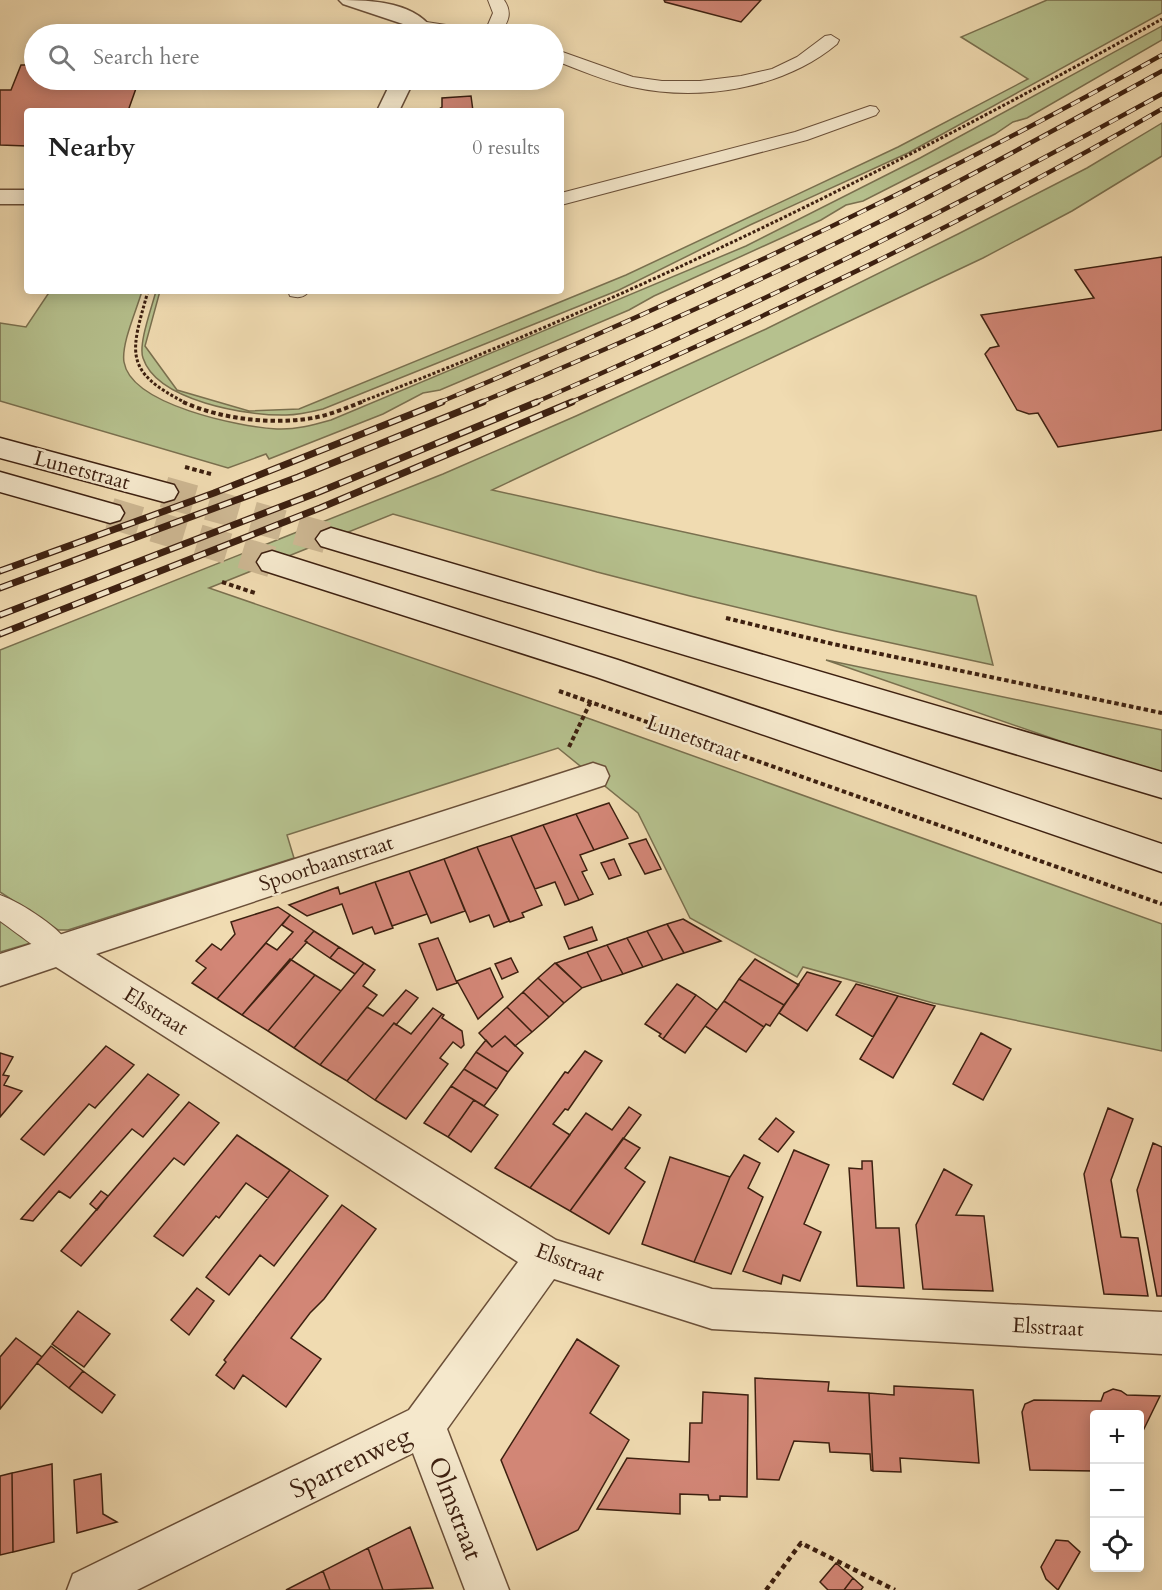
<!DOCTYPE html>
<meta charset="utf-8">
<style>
:root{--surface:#fff;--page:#f6f6f6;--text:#222;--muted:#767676;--line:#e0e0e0}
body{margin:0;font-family:Cardo,serif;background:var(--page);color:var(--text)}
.controls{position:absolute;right:18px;bottom:18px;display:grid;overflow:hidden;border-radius:6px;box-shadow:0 3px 15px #0003}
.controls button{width:54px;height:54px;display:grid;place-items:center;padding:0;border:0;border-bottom:2px solid var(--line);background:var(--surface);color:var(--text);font:30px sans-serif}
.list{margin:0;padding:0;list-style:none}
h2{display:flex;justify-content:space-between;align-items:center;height:78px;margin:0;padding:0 24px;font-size:26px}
h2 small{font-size:20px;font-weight:400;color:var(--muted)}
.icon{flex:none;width:33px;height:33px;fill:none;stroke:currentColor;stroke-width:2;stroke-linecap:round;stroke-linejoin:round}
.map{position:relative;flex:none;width:1162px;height:1590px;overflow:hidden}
.search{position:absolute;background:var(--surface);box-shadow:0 3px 15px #0003;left:24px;top:24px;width:540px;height:66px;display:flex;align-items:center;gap:15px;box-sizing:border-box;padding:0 21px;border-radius:33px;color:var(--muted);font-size:22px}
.panel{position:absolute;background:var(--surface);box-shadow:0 3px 15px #0003;left:24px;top:108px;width:540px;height:186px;border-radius:6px}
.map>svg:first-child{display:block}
.green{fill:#b6c18e;stroke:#7a704f;stroke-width:1.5}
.building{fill:#d28676;stroke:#3d2010;stroke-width:1.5}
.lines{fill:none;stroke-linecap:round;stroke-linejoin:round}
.secondary-tunnel{stroke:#ccb691;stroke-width:31;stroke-dasharray:31 15;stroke-linecap:butt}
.lane-casing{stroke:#6a4f38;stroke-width:2}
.street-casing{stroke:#6a4f38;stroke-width:3}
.secondary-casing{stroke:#3d2010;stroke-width:3}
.path-far2{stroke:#3d2010;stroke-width:3;stroke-dasharray:3 2;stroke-linecap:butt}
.path-far1{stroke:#3d2010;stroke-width:4;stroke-dasharray:4.5 3;stroke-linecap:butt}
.path{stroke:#3d2010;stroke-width:4.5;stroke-dasharray:5 4;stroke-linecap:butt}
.lane{fill:#f5e8cc;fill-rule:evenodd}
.street{fill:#f5e8cc;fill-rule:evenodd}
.secondary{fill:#f5e8cc;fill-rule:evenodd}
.rail-far1-casing{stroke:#3d2010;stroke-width:4.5}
.rail-casing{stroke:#3d2010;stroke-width:7}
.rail-far1{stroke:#f5e8cc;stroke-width:3;stroke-dasharray:10;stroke-linecap:butt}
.rail{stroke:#f5e8cc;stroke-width:4.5;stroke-dasharray:13;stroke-linecap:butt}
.labels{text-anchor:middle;stroke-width:5;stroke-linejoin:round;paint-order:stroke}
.street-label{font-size:21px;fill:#3d2010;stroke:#f5e8cc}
.near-street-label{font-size:26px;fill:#3d2010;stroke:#f5e8cc}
</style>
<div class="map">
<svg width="1162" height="1590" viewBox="0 0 1162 1590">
<rect width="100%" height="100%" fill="#f0dbb1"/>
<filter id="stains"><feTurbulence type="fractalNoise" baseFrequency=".00333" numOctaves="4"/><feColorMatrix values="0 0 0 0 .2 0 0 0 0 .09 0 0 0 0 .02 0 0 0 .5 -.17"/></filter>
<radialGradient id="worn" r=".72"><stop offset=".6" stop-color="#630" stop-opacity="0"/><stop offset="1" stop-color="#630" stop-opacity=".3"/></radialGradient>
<path class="green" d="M1047 0H1162V13L908 153 750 225 619 290 323 409C311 412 299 415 286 415 247 416 157 401 143 358 138 344 152 307 156 291H160L145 346 177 390 249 411 299 409 626 275 898 147 1028 79 961 37Z
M1162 26V40L1027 118 1013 122 995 134 863 201 846 205 821 220 654 296 629 310 440 390 423 393 383 414 269 459 266 454 228 468 0 401V323L26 327 50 291H142C137 309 121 344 124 362 131 405 240 427 277 429 295 430 313 425 331 420L746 246 920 158Z
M1162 123V156L1072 211 983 258 492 490 976 596 993 665 836 631 690 596 597 572 393 514 209 588 593 720 1162 924V1051L933 1003 803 967 797 977 690 918 638 813 558 748 287 835 294 858 68 930H58L0 892V650L443 474 576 416 766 329 958 234 1087 168Z
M826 660 1162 730V772L1086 750Z
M0 920 34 942 0 952Z"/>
<path class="building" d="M664 0H761L741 22 665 2Z
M21 65H34V80H139L128 111H27V146L0 145V90H11Z
M471 96 473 111H442V109H439L442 107V98Z
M1162 257V430L1058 447 1038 413 1029 414 1017 410 985 354 990 348 999 346 981 315 1094 298 1075 270Z
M609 803 628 838 594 850 576 814Z
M576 814 594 850 580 855 587 870 582 872 593 894 579 900 543 825Z
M543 825 579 900 565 905 555 882 535 889 511 836Z
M511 836 542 905 522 913 524 917 510 922 477 847Z
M646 839 661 869 645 874 629 844Z
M477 847 509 921 494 927 489 915 470 922 444 859Z
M444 859 465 911 431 923 409 871Z
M614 859 621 875 609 879 601 863Z
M409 871 427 914 392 926 375 882Z
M375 882 393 928 375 934 372 927 353 934 342 904 307 916 289 905 338 887 340 894Z
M278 907 290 915 217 999 192 983 206 968 196 961 212 944 221 950 235 934 231 922Z
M290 915 314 931 305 941 307 942 242 1015 217 999 266 943 277 950 293 932 282 925Z
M683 919 721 941 684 953 667 924Z
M667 924 684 953 663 960 647 931Z
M592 927 597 940 569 949 564 937Z
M314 931 339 947 330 958 305 941Z
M647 931 663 960 643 967 627 938Z
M438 938 457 983 437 990 419 944Z
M627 938 643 967 623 974 607 945Z
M607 945 623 974 602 981 587 952Z
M339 947 364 963 355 974 330 958Z
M587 952 602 981 582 988 556 963Z
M511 958 518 972 502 979 495 964Z
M290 959 315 975 268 1031 242 1015Z
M755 959 799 985 784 1005 739 979Z
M364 963 375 970 363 986 377 995 320 1065 294 1048Z
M555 963 582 988 564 1003 538 978Z
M490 968 503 997 478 1019 457 981Z
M807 972 841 982 807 1031 779 1013Z
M315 975 341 991 294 1048 268 1031Z
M538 978 564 1003 549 1017 523 992Z
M739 979 784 1005 770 1026 766 1024 764 1027 724 1001Z
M677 984 696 995 663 1039 659 1036 661 1034 645 1024Z
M856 984 898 996 873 1037 836 1015Z
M406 990 418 998 396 1025 394 1023 347 1081 320 1065 367 1007 383 1016Z
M523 992 549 1017 532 1032 507 1007Z
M696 995 717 1010 685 1053 663 1039Z
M898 996 935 1006 893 1078 860 1059Z
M724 1001 764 1027 746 1052 705 1026Z
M507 1007 532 1032 515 1046 505 1036 492 1047 479 1033Z
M433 1008 442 1014 375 1100 347 1081 394 1023 411 1034Z
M442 1014 444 1015 442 1018 462 1031 464 1045 461 1048 453 1042 440 1058 448 1064 406 1119 375 1100Z
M981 1033 1011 1049 983 1100 953 1084Z
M505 1036 523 1053 508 1072 476 1052 486 1040 492 1047Z
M106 1046 134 1065 95 1108 89 1104 44 1155 21 1139Z
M585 1051 602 1061 568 1110 565 1109 553 1124 570 1135 530 1188 495 1168 565 1072 568 1073Z
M476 1052 508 1072 497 1089 464 1069Z
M0 1053 13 1057 3 1075 9 1076 4 1085 22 1091 0 1117Z
M464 1069 497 1089 484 1106 451 1086Z
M148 1074 179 1095 143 1137 132 1129 70 1198 59 1191 33 1221 21 1219Z
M451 1086 474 1100 448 1137 424 1123Z
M474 1100 498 1115 471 1152 448 1137Z
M189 1102 219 1123 184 1165 174 1158 81 1266 61 1251Z
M629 1107 641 1115 570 1211 530 1188 586 1113 612 1130Z
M1108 1108 1133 1119 1111 1180 1121 1237 1138 1238 1148 1296 1104 1294 1084 1174Z
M776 1118 794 1132 778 1152 759 1139Z
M237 1135 290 1170 268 1198 246 1183 219 1218 216 1216 183 1256 154 1236Z
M623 1138 640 1148 625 1168 645 1182 609 1234 570 1211Z
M1153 1143 1162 1147V1296H1157L1137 1190Z
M794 1150 829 1165 804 1224 821 1232 800 1281 783 1275 781 1284 743 1271Z
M744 1155 760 1163 748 1188 763 1197 731 1274 694 1262 730 1177Z
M670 1157 730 1177 694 1262 642 1244Z
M862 1161H872L876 1228H899L904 1288 857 1286 849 1168 862 1169Z
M944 1169 972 1185 956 1215 984 1216 993 1291 923 1289 916 1225Z
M290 1170 328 1196 274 1266 260 1255 229 1295 206 1277Z
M101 1191 108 1196 97 1210 90 1204Z
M342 1205 376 1229 324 1299 310 1313 291 1338 321 1359 286 1407 243 1375 234 1389 216 1375 226 1362 224 1360Z
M197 1288 214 1301 189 1335 171 1320Z
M78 1311 110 1334 84 1367 52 1344Z
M16 1338 42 1357 0 1409V1357Z
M577 1339 619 1366 590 1413 629 1440 578 1530 537 1550 501 1460Z
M51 1346 83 1371 69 1388 37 1363Z
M83 1371 115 1395 102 1413 69 1388Z
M755 1378 829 1382 828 1391 869 1393 873 1471 871 1470 870 1454 830 1452 829 1443 794 1441 779 1480 757 1479Z
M894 1386 973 1390 979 1463 900 1458 901 1472 873 1471 869 1393 894 1395Z
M1113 1389 1121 1391 1127 1395 1160 1396 1140 1437V1414H1094V1471L1030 1470 1022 1412 1025 1404 1034 1400 1101 1401 1104 1393Z
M703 1392 748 1395 747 1497 720 1496V1500H709L708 1495 680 1494V1514L597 1509 627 1458 689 1462 690 1423H702Z
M52 1464 54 1542 13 1552 12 1473Z
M12 1473 13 1552 0 1555V1476Z
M101 1474 103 1514 117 1522 77 1533 74 1480Z
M410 1527 433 1588 383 1590 368 1548Z
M1056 1540 1068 1541 1080 1552 1058 1590 1046 1579 1041 1567Z
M368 1548 383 1590H330L323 1571Z
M836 1563 853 1578 844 1590H828L820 1582Z
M323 1571 330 1590H286Z
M853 1578 863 1587 861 1590H844Z"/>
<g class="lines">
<path class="secondary-tunnel" d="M164 492 331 539
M110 513 272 562"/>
<g class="lane-casing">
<path id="lane" d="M488 0H504C513 13 508 22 500 34H484L493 13Z
M420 21 472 29 480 34H443L414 30 412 26 414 22Z
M831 35 839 40 837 44C783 89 700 102 632 87 605 81 579 70 554 60V49L633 77 662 81H700L741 76 772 69 797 57 825 36Z
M870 106 876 107 879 111 876 115 807 140 561 205V193L795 132Z
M288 291H309C304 298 298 298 290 296Z
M0 895C22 903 63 929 73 950L69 958C66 960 63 962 60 962 54 962 9 927 0 921Z"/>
</g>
<g class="street-casing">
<path id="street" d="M339 0C372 0 419 2 435 34H414L406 25 343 4Z
M392 80H414L399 111H377Z
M0 190H27V204H0Z
M593 763 605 767 609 776 605 785 96 954 556 1240 712 1289 1162 1312V1354L712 1329 554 1279 447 1429 509 1590H465L413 1453 137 1590H67L73 1574 409 1410 518 1262 56 967 0 986V954Z"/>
</g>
<g class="secondary-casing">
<path id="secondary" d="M0 438 174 485 178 492 174 499 164 502 0 458Z
M0 472 120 506 124 513 120 520 110 523 0 492Z
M331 528 1162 772V798L321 546 316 539 321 532Z
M272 551 618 660 1162 844V872L596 677 262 570 257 562 262 554Z"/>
</g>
<path class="path-far2" d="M148 291C131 352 122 371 186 403
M358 403C636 297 902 164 1162 19"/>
<path class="path-far1" d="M183 402C221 419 271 425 313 418 329 415 346 408 362 402
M185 467 211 474
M222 582 255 593
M726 618 833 644 1162 713
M559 691 1162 904
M569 747 591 701"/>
<path class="path" d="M766 1590 801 1543 895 1590"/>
<use href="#lane" class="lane"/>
<use href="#street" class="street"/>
<use href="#secondary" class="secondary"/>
<g class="rail-far1-casing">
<path id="rail-far1" d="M438 403C686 299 928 186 1162 55
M479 403C615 346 749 287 881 221 976 174 1069 122 1162 71
M534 403C748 310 957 207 1162 94
M569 403C771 315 971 220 1162 109"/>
</g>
<g class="rail-casing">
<path id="rail" d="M0 571 214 493 442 402
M0 588 298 477 483 402
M0 615 319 492 537 402
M0 634 320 508 572 402"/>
</g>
<use href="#rail-far1" class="rail-far1"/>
<use href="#rail" class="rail"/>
</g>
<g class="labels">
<g class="street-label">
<text transform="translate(82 470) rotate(15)" y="7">Lunetstraat</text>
<text transform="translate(694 738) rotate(20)" y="7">Lunetstraat</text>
<text transform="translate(326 863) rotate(-18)" y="7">Spoorbaanstraat</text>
<text transform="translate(156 1011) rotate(32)" y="7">Elsstraat</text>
<text transform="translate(570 1262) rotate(21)" y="7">Elsstraat</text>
<text transform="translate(1048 1327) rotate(3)" y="7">Elsstraat</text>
</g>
<g class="near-street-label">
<text transform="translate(350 1462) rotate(-26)" y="9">Sparrenweg</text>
<text transform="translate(456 1508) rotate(69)" y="9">Olmstraat</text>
</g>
</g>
<rect width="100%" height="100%" filter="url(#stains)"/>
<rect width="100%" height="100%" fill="url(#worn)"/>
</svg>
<div class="controls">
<button>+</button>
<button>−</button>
<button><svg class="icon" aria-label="locate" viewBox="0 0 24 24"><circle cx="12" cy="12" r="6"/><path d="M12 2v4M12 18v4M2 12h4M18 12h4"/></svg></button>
</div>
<div class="search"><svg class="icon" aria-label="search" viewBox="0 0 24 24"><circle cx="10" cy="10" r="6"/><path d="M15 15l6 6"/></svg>Search here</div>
<section class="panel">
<h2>Nearby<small>0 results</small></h2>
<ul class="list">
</ul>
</section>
</div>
